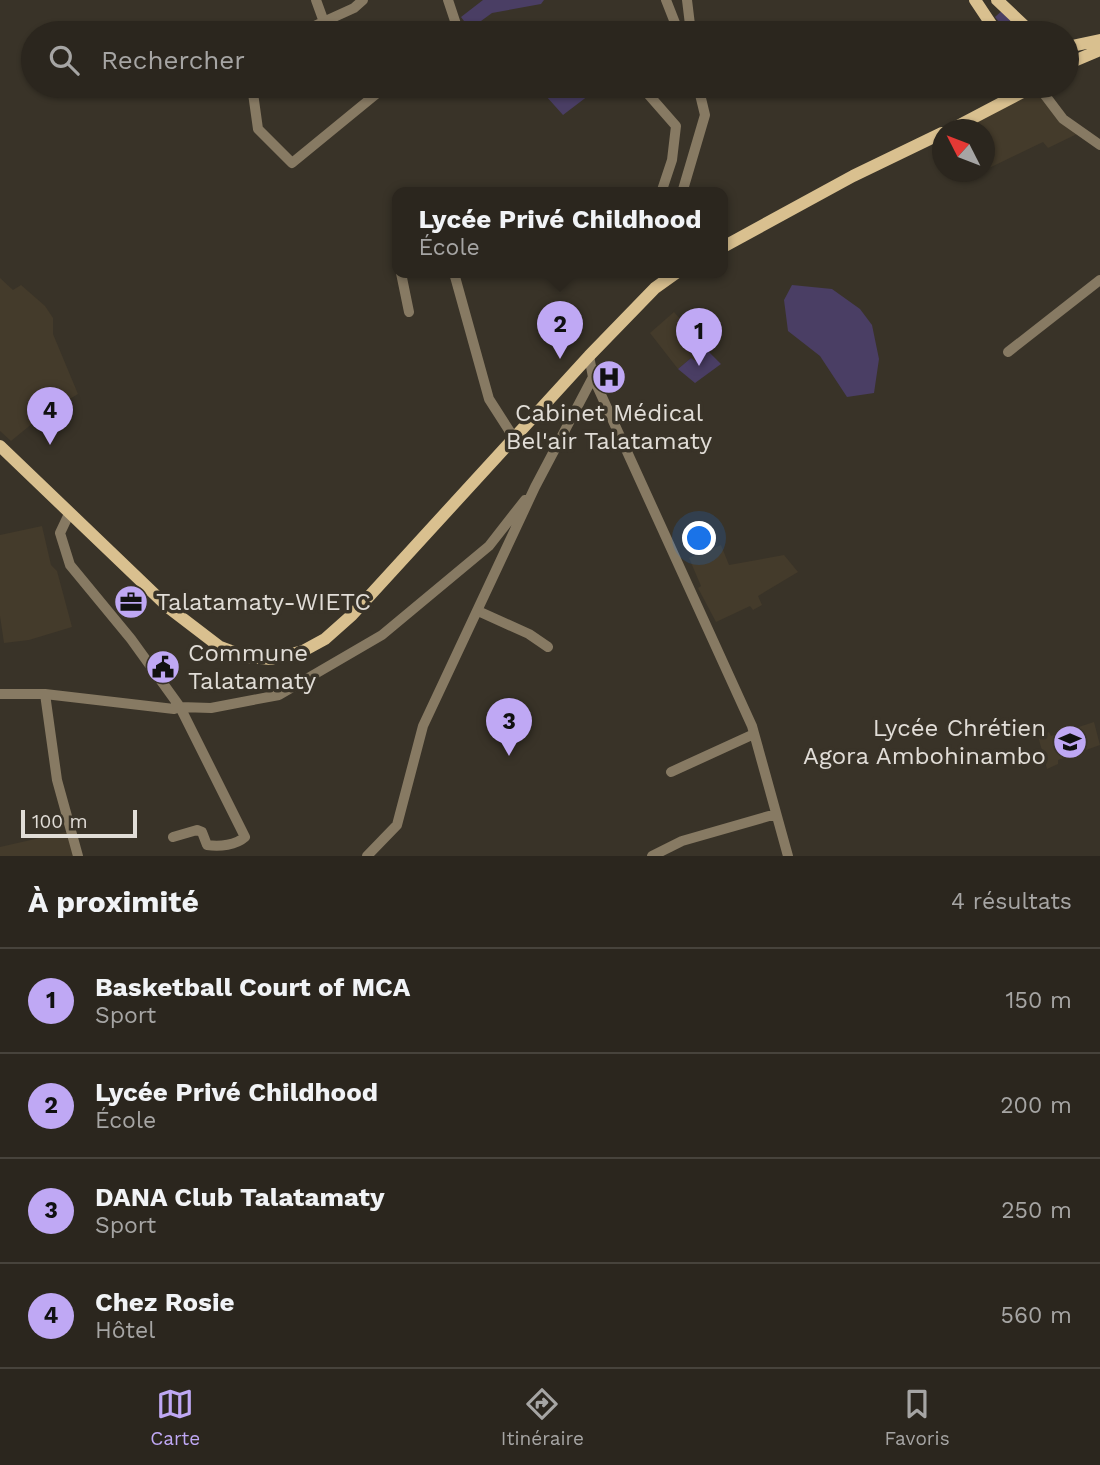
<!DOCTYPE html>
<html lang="fr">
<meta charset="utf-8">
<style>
:root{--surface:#2b261e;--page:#37322b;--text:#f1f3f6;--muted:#a6a5a4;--line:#47433c;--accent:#bfa8f4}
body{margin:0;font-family:"Work Sans",sans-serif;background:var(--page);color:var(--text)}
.compass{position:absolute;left:932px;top:119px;width:63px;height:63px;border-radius:50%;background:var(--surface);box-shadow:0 2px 5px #0004;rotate:312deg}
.scale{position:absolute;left:21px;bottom:18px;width:116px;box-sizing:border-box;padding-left:7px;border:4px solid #e1ddd7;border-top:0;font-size:19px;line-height:24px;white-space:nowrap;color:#e1ddd7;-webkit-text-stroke:5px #393328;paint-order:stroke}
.you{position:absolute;left:700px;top:539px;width:24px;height:24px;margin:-18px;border:5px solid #fff;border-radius:50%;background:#1a73e8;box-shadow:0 0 0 10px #1a73e833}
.badge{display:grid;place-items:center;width:46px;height:46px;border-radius:50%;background:var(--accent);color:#111;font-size:23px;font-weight:700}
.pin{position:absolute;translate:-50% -58px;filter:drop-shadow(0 2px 4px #0008)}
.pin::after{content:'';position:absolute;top:37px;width:24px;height:21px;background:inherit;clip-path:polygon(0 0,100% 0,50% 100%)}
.popup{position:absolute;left:392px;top:187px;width:336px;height:91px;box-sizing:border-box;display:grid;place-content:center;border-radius:14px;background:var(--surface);filter:drop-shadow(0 2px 5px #0005);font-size:23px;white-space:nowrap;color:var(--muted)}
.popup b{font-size:26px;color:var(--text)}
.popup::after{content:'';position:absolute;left:50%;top:100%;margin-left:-14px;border:14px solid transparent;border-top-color:var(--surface)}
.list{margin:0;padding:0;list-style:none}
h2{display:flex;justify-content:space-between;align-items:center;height:91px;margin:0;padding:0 28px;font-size:30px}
h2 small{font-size:23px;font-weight:400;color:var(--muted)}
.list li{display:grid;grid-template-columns:46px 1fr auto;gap:21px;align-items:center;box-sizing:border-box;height:105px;padding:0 28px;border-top:2px solid var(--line)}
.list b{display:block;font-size:26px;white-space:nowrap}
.list p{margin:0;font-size:23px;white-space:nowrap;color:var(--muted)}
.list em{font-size:23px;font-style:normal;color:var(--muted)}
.icon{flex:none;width:38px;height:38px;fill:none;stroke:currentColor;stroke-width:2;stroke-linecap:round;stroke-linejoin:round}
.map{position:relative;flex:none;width:1100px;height:856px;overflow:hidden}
.search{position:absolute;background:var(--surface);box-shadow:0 2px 5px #0004;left:21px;right:21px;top:21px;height:77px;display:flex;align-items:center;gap:18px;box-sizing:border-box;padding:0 24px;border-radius:38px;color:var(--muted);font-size:26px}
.sheet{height:511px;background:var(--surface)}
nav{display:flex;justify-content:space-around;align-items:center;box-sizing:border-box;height:98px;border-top:2px solid var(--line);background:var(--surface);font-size:19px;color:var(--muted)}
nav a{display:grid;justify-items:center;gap:4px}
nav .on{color:var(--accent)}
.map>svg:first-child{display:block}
.built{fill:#443b2b}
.green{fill:#4a3e64}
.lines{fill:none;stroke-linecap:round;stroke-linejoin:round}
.minor{stroke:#877a63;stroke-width:10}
.major{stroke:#d9c08f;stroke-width:12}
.labels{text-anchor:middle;stroke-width:7;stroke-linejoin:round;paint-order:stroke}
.poi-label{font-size:24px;fill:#e1ddd7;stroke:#393328;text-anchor:start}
</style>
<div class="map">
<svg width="1100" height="856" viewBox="0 0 1100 856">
<rect width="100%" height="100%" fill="#393328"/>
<path class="built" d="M1034 86 1079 133 1048 148 1043 142 985 170 984 130H950Z
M0 278 13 290 21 285 45 306 53 318V334L78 394 44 414 11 441 0 431Z
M674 312 708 351 696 363 691 358 678 369 650 333Z
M42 526 51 565 57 571 72 627 29 640 4 643 0 616V535Z
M721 545 729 565 784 555 798 572 758 596 762 605 753 610 750 606 716 622 698 588 701 586 689 558Z
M1094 722 1100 745 1058 760V764L1047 769 1038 736 1049 732 1051 736Z
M70 831 76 856H0V847Z"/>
<path class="green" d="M483 0H544L541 4 492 13 470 29 461 17Z
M1004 9 1033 33H1008L995 17Z
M547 24 568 33H526L529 28Z
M537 86H601L563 115Z
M792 285 832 289 860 309 872 325 879 359 874 393 847 397 820 356 788 331 784 300Z
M708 351 721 364 695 383 678 369 691 358 697 362Z"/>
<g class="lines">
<path class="minor" d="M316 0 324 22
M448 0 457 27 449 33
M666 0 679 33
M687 0 691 33
M299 33 354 8 363 0
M252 86 258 129 292 163 386 86
M1038 86 1063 119 1100 145
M648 94 676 126 672 160 661 193
M682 193 705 115 698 86
M401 273 409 312
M454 273 489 399 514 438
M1008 352 1100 280
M593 377 752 726 788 856
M69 514 60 533 70 565 131 639 180 707 174 709 45 694 57 780 78 856
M478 611 529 634 548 647
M0 694H45
M180 707 211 708 279 695 382 635 489 546 525 500
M671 772 754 734
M173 837 197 830 202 832 207 845C220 847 236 845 245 837L180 707
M367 856 397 825 423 726 535 487 593 377 589 356
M652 856 682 841 776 814"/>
<path class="major" d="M975 0 997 33
M997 0 1032 33
M1067 47 1100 40
M1067 64 1100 50
M950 130 1034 86
M723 247 853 176 942 133
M0 446 169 608 220 647 247 657 271 659 303 651 325 639 352 615 589 356 655 288 676 273"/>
</g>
<defs>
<g id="hospital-disc" transform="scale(1.75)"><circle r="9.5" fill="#bfa8f4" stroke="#393328"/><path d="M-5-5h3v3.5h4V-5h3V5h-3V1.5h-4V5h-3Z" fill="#111"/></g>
<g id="office-disc" transform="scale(1.75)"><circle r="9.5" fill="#bfa8f4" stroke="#393328"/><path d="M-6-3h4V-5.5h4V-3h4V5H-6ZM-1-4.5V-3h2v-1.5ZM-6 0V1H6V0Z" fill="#111"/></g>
<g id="civic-disc" transform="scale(1.75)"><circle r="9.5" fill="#bfa8f4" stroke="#393328"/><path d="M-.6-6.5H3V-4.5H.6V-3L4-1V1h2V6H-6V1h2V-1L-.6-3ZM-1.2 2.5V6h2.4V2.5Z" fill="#111"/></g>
<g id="school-disc" transform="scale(1.75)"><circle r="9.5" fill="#bfa8f4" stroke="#393328"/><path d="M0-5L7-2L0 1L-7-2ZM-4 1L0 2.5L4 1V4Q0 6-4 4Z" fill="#111"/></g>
</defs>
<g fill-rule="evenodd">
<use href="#hospital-disc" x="609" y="377"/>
<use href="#office-disc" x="131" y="602"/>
<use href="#civic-disc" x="163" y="667"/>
<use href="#school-disc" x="1070" y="742"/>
</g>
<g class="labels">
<g class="poi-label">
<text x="609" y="421" text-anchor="middle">Cabinet Médical<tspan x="609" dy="28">Bel'air Talatamaty</tspan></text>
<text x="156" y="610">Talatamaty-WIETC</text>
<text x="188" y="661">Commune<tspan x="188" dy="28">Talatamaty</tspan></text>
<text x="1046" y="736" text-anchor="end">Lycée Chrétien<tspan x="1046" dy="28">Agora Ambohinambo</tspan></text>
</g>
</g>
</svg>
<svg class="compass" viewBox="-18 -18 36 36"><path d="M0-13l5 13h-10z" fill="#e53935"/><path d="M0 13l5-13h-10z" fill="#a6a5a4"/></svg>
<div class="scale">100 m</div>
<div class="you"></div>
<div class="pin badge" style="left:699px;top:366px">1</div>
<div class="pin badge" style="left:560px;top:359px">2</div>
<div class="popup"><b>Lycée Privé Childhood</b>École</div>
<div class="pin badge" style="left:509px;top:756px">3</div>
<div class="pin badge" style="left:50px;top:445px">4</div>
<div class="search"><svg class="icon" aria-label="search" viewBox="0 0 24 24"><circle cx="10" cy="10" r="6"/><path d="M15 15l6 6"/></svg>Rechercher</div>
</div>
<section class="sheet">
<h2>À proximité<small>4 résultats</small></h2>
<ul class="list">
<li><span class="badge">1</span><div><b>Basketball Court of MCA</b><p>Sport</p></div><em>150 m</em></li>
<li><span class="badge">2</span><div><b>Lycée Privé Childhood</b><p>École</p></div><em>200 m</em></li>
<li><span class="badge">3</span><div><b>DANA Club Talatamaty</b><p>Sport</p></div><em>250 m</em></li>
<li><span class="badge">4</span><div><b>Chez Rosie</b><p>Hôtel</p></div><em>560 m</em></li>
</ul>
</section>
<nav>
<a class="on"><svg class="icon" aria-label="map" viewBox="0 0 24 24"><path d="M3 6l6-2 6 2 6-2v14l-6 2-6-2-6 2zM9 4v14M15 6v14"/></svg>Carte</a>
<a><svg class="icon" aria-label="directions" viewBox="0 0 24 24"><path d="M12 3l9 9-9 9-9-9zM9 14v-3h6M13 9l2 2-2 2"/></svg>Itinéraire</a>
<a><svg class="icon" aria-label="saved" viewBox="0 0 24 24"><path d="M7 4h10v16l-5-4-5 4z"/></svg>Favoris</a>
</nav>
